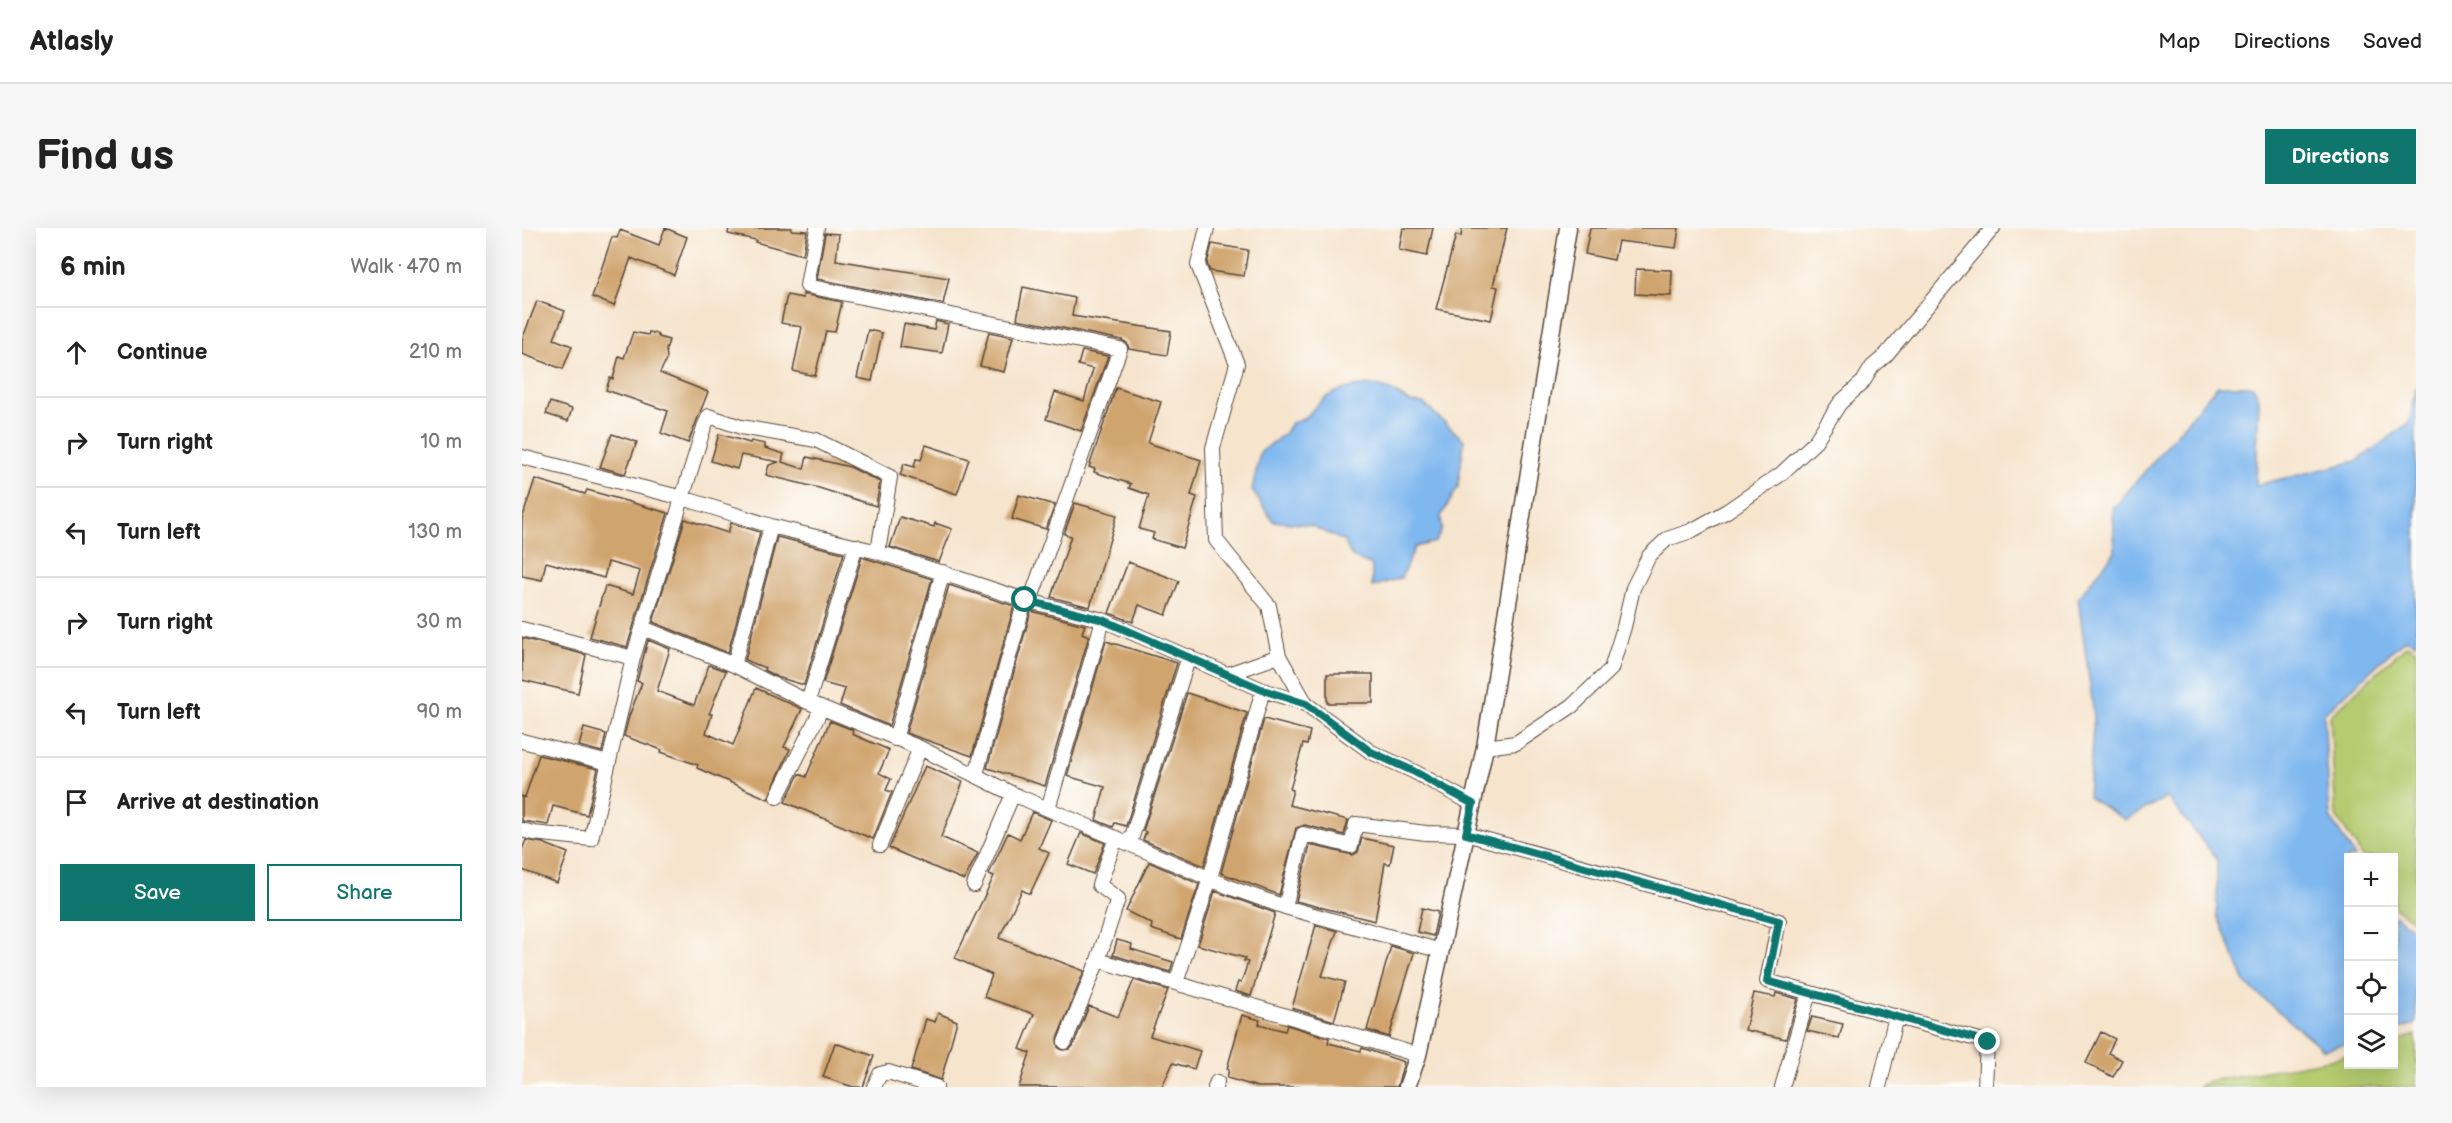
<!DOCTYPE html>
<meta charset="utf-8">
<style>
:root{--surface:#fff;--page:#f6f6f6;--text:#222;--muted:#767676;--line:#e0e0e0;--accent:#0f766e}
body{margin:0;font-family:"Balsamiq Sans",sans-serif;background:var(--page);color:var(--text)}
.controls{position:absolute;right:18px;bottom:18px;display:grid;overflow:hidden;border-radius:0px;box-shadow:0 6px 24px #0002}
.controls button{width:54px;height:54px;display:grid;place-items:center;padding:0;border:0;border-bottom:2px solid var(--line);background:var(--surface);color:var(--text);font:30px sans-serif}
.stop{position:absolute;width:18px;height:18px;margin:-14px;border:4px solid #0f766e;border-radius:50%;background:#fff}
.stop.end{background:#0f766e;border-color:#fff;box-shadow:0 2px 6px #0008}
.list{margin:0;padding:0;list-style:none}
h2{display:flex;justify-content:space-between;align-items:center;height:78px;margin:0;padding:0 24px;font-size:26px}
h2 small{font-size:20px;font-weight:400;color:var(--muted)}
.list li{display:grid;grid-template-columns:39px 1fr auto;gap:18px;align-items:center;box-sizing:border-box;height:90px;padding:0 24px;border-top:2px solid var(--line)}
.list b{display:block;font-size:22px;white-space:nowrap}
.list em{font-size:20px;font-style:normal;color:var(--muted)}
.actions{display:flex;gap:12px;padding:18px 24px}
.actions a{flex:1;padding:14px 0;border:2px solid var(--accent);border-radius:0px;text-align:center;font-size:21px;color:var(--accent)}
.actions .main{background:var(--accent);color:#fff}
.icon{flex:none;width:33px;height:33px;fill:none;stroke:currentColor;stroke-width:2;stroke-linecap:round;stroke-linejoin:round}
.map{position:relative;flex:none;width:1894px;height:859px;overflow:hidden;border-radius:0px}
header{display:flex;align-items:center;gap:36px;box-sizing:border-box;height:84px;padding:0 30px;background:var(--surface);border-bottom:2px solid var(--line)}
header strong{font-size:28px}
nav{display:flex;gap:33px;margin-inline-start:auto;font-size:21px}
.intro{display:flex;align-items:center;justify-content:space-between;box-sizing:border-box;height:144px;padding:0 36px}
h1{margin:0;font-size:42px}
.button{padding:15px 27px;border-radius:0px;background:var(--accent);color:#fff;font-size:21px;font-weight:700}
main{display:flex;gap:36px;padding:0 36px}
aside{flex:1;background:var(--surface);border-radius:0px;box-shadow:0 6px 24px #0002}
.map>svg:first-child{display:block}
.green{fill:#b4cb70;stroke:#787a47;stroke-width:1.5}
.water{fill:#7fb7ef;stroke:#5d7086;stroke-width:1.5}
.building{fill:#d0a46e}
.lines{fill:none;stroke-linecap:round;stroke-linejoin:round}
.minor-casing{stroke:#574638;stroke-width:16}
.tertiary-casing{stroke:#574638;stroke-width:19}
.minor{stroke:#fff;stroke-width:14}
.tertiary{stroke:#fff;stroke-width:16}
.route{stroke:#0f766e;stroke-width:8}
</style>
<header>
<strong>Atlasly</strong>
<nav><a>Map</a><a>Directions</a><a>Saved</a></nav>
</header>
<div class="intro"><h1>Find us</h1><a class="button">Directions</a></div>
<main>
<aside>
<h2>6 min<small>Walk · 470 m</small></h2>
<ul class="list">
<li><svg class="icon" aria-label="ahead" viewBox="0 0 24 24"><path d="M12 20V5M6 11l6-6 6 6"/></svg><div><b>Continue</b></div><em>210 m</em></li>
<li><svg class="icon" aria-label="right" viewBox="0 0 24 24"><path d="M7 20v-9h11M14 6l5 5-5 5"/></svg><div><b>Turn right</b></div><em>10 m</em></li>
<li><svg class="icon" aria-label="left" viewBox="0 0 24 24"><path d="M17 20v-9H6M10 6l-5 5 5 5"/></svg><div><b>Turn left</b></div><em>130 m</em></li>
<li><svg class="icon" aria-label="right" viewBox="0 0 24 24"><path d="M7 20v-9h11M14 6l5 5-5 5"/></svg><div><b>Turn right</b></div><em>30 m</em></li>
<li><svg class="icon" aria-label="left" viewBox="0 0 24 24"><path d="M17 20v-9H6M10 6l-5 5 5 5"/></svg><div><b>Turn left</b></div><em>90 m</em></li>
<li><svg class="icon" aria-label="arrive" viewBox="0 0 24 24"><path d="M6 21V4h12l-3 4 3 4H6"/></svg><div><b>Arrive at destination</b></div></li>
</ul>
<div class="actions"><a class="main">Save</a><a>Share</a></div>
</aside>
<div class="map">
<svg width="1894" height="859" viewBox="0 0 1894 859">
<rect width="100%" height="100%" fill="#fdfcf7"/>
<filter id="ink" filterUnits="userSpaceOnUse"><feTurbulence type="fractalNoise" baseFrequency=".0167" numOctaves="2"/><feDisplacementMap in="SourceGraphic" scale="12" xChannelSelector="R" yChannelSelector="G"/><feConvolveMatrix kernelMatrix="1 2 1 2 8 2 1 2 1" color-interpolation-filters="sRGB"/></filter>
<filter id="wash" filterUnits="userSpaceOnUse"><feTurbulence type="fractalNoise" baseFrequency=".008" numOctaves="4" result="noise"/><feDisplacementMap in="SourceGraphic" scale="24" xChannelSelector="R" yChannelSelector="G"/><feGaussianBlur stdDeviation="1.35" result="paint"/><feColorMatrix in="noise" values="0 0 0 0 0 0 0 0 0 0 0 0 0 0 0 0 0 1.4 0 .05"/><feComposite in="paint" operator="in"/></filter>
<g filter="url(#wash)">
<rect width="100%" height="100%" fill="#f6e4cd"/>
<path class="green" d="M1885 417 1894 422V695L1872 679V630L1841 629 1814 588 1808 488Z
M1894 807V859H1676L1687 853 1808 832 1826 827V836H1872V814Z"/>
<path class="water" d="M852 157 870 163 888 174 901 175 942 212 936 259 919 288 920 301 913 314 893 319 879 350 850 359V337L830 329 822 313 788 297 751 293 730 262 738 225 763 205 769 195C791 189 784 186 798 174 814 160 833 158 852 157Z
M1894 157V416L1883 411 1802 486 1808 589 1833 629 1826 630V815L1802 822 1723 755 1695 687V631L1645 569 1603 592 1566 569 1572 488 1556 370 1593 324 1591 281 1695 158H1731L1737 171 1734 257 1835 233 1887 195Z
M1872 687 1894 703V796L1872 802Z"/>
<g id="blocks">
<path class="building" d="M143 0 165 9 152 47 109 30 92 78 70 69 90 9 95 10 98 2 137 17Z
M207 0H270L269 2 285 3 281 27 233 14 234 12 206 6Z
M881 0H911L905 28 877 22Z
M940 0H985L971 58 976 59 969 92 914 81 934 7 939 9Z
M1068 0H1157L1154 20 1096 13 1092 32 1063 26Z
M303 5 317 6 314 32 427 50 421 76 295 51Z
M690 16 726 22 722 48 688 43 685 36Z
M1114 41 1150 42 1149 68 1113 66Z
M501 59 553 70 550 88 649 103 645 127 607 121 605 115 600 112 495 91Z
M281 66 320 74 313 104 304 103 293 148 271 143 280 99 259 95 265 67 281 70Z
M15 73 43 83 32 111 50 118 41 141 0 126V112Z
M414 93 426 96 420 125 378 119 382 96 412 102Z
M346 102 360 105 350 153 335 150Z
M111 104 126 107 127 104 135 106 137 109 147 112 144 122 145 130 138 145 186 164 166 215 139 205 146 183 84 162 88 150 91 151 97 128 102 130Z
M467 104 491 109 482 144 458 138Z
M560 123 586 128 559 203 524 191 533 164 562 173 571 141 556 137Z
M594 160 639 174 626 215 679 232 669 267 675 269 660 320 630 311 632 305 617 301 627 267 607 260 609 256 572 244 573 241 567 239Z
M28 174 50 181 46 193 24 186Z
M90 206 115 214 103 246 78 239Z
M197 206 228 215 229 213 243 216V220L262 226 260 234 282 241 285 229 328 239 358 254 354 278 297 260 244 247 247 237 257 234 219 227 215 241 189 233Z
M404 217 447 231 435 266 378 247 382 236 392 239 394 231 399 232Z
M13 251 63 266 65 262 146 285 105 419 68 409 83 358 111 366 118 343 86 334 82 350 24 334 20 352 0 348V291Z
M497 267 533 277 524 301 490 291Z
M553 275 595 287 568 379 529 369 549 308 542 306Z
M378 289 412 299 413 295 430 301 417 334 368 319Z
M163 291 206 305 209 295 238 304 206 425 131 394Z
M255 309 322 325 282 457 255 449 242 442 243 440 223 432Z
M340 329 410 351 367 498 318 477 323 461 301 455Z
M606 334 657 353 644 387 617 377 611 394 587 385Z
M427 357 492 378 450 528 384 505Z
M509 383 563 397 560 405 567 408 523 558 465 540Z
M0 410 64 427 56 465 0 452Z
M126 412 148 421 135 463 172 477 187 437 204 443 187 486H190L184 505 211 517 234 460 280 481 262 519 268 521 246 571 175 540 176 537 139 524 140 522 102 508 107 488 120 455 115 453Z
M584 413 655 435 604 598 593 595 591 599 574 592 583 559 545 548Z
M805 446H851V475H805Z
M665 465 725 485 682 638 621 612 624 604 621 603Z
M742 491 788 503 785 517 781 516 768 561 771 562 767 577 826 592 822 607 783 597 774 600 757 667 699 645Z
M308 493 331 502 330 506 367 522 357 545 369 551 364 562 370 564 351 611 263 574 277 546 284 549Z
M62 500 84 506 80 524 57 518Z
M17 527 76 541 65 587 31 578 26 597 0 593V568L3 569Z
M403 538 441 554 419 609 456 625 442 652 367 620Z
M510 584 529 592 517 620 527 625 508 666 500 662 477 710 562 743 535 811 536 819 540 822 548 821 551 818 567 778 596 789 612 752 646 762 628 808 678 823 672 841 651 835 640 859H497L508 825 498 821 512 786 462 769 470 747 433 730 472 648 467 646 486 605 498 611Z
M559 605 583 615 571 646 546 636Z
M840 610 872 617 868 636 863 635 853 693 774 673 788 617 831 627 836 624Z
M4 612 21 615 46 625 35 655 0 642V622Z
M627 634 677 656 659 711 629 701 630 696 604 683Z
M693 663 753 685 729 768 713 763 716 754 719 755 726 734 722 733 723 730 676 717Z
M900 680 916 684 911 708 895 704Z
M794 697 815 703 800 748 823 754 812 793 770 780Z
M595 712 610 716 609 721 651 734 648 744 591 727Z
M869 718 892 725 867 809 845 802Z
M1232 765 1253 769 1254 765 1276 771 1264 811 1223 802Z
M416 785 435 793 419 852 389 842 404 791 413 794Z
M720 787 738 792 737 796 763 803 765 797 807 810 806 815 839 823 840 820 882 834 875 859H736L705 850 707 841H705Z
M1290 789 1321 796 1317 810 1285 803Z
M1579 804 1593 811 1586 825 1600 832 1591 849 1564 835Z
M313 815 352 828 341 859H331L301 849Z"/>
</g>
</g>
<g filter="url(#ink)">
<use href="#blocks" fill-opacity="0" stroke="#574638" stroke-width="1.5"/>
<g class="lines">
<g class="minor-casing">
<path id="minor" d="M295 0 285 58 598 121 508 373
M685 0 676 37 715 136 691 220 694 312 747 378 757 428 784 476
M0 229 161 270 249 298 356 324 503 372 581 392 741 462 784 476 849 524 891 543 951 576
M121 400 212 437 286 474 398 520 491 566 712 661 763 679 919 723
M0 401 111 430
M212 437 249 298
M706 446 757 428
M286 474 334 318
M373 511 421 344
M0 513 87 535
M963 519 994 515 1050 478 1089 441 1102 399 1111 360 1127 328 1145 311 1169 303 1205 283 1259 246 1292 215 1318 175 1341 154 1350 139 1363 128 1471 0
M454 546 503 372
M255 569 300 480
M526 581 581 392
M0 602 11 605 69 611 111 430 182 199 187 188 219 199 294 212 368 249 356 324
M608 615 667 428
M358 617 398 520
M452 657 491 566
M763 679 781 606 829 618 834 596 904 605 944 606 1257 693 1245 753 1465 814 1463 859
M576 732 596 671 577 657 594 610
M654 755 688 650 741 462
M543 814 576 732 896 827
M352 859 358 846 366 844 414 859
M693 859 695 854
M1260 859 1287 765
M1357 859 1374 788"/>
</g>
<g class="tertiary-casing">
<path id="tertiary" d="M885 859 896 827 963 519 1046 0"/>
</g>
<use href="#minor" class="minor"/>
<use href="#tertiary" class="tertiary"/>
</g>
</g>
<g class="lines" filter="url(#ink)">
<path class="route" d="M503 372 581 392 741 462 784 476 849 524 891 543 951 576 944 606 1257 693 1245 753 1466 814"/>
</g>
</svg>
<div class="controls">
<button>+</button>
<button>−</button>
<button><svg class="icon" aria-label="locate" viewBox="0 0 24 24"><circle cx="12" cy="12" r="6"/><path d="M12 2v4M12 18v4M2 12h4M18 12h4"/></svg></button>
<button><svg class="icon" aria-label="layers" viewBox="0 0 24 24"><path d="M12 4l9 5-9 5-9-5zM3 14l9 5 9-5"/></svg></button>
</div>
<div class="stop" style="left:503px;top:372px"></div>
<div class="stop end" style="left:1466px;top:814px"></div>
</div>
</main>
